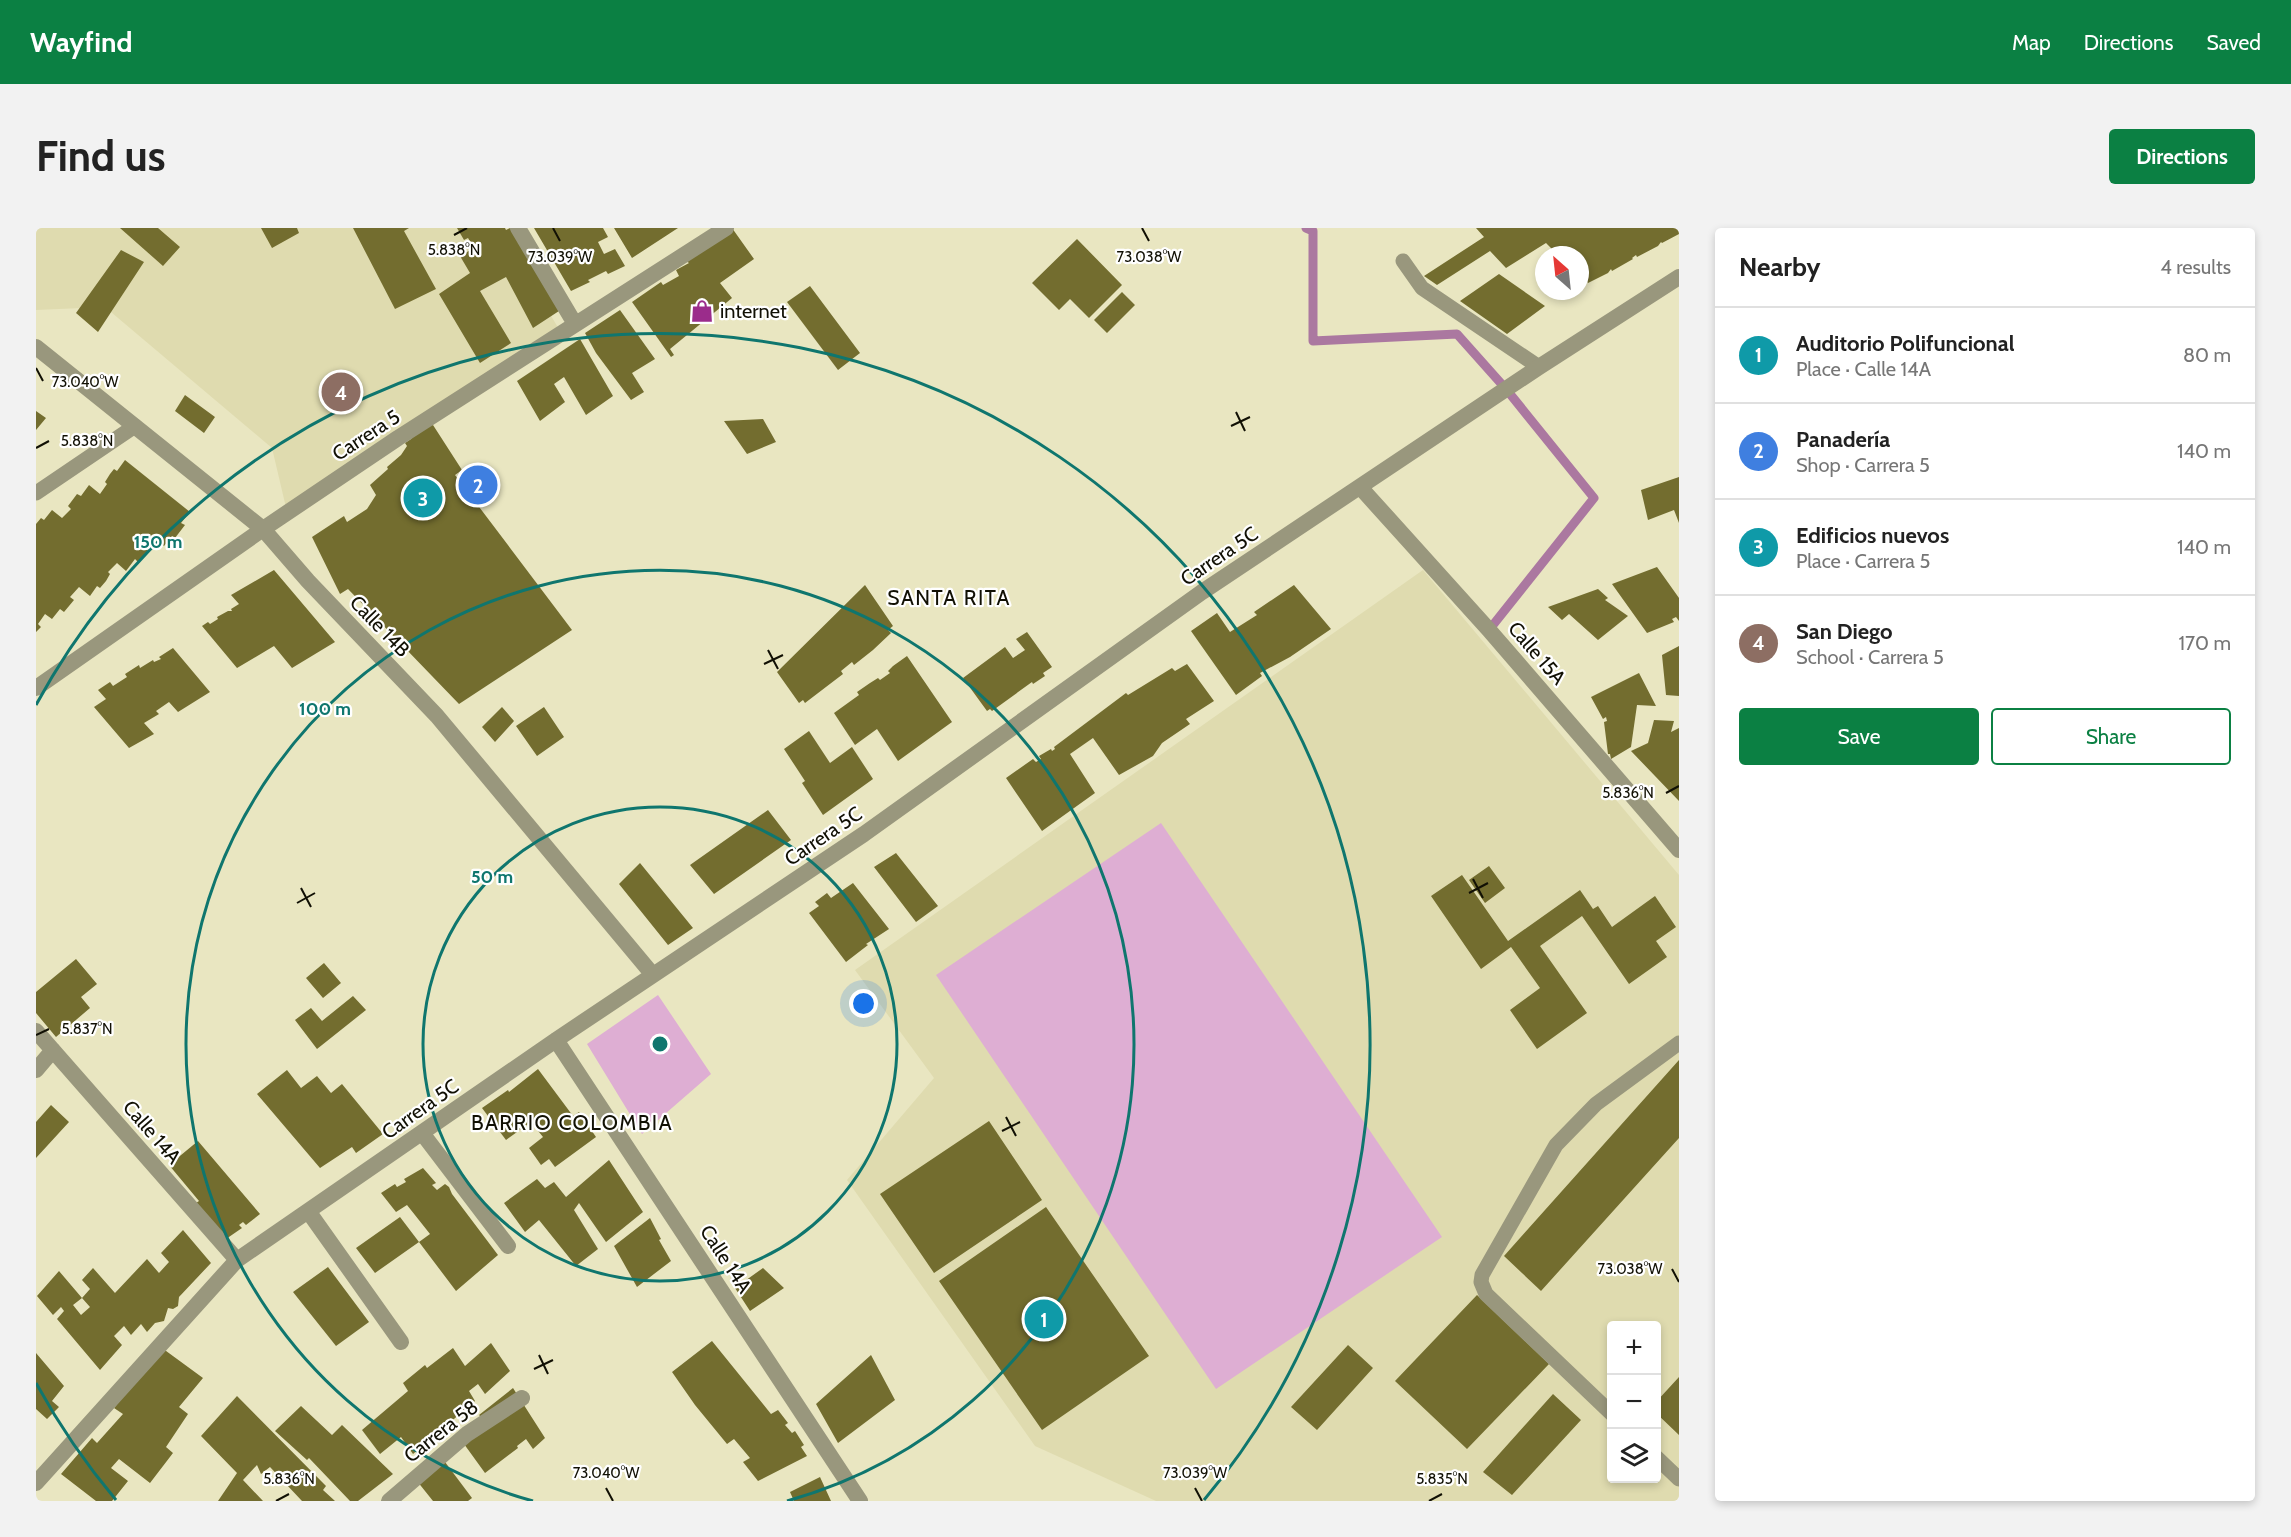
<!DOCTYPE html>
<meta charset="utf-8">
<style>
:root{--surface:#fff;--page:#f2f2f2;--text:#222;--muted:#767676;--line:#e0e0e0;--accent:#0b8043}
body{margin:0;font-family:Cabin,sans-serif;background:var(--page);color:var(--text)}
.controls{position:absolute;right:18px;bottom:18px;display:grid;overflow:hidden;border-radius:6px;box-shadow:0 3px 9px #0003}
.controls button{width:54px;height:54px;display:grid;place-items:center;padding:0;border:0;border-bottom:2px solid var(--line);background:var(--surface);color:var(--text);font:30px sans-serif}
.compass{position:absolute;left:1499px;top:18px;width:54px;height:54px;border-radius:50%;background:var(--surface);box-shadow:0 3px 9px #0003;rotate:333deg}
.you{position:absolute;left:828px;top:776px;width:21px;height:21px;margin:-15px;border:4px solid #fff;border-radius:50%;background:#1a73e8;box-shadow:0 0 0 9px #1a73e833}
.badge{display:grid;place-items:center;width:39px;height:39px;border-radius:50%;background:var(--accent);color:#fff;font-size:20px;font-weight:700}
.pin{position:absolute;translate:-50% -50%;border:3px solid #fff;box-shadow:0 2px 6px #0006}
.list{margin:0;padding:0;list-style:none}
h2{display:flex;justify-content:space-between;align-items:center;height:78px;margin:0;padding:0 24px;font-size:26px}
h2 small{font-size:20px;font-weight:400;color:var(--muted)}
.list li{display:grid;grid-template-columns:39px 1fr auto;gap:18px;align-items:center;box-sizing:border-box;height:96px;padding:0 24px;border-top:2px solid var(--line)}
.list b{display:block;font-size:22px;white-space:nowrap}
.list p{margin:0;font-size:20px;white-space:nowrap;color:var(--muted)}
.list em{font-size:20px;font-style:normal;color:var(--muted)}
.actions{display:flex;gap:12px;padding:18px 24px}
.actions a{flex:1;padding:14px 0;border:2px solid var(--accent);border-radius:6px;text-align:center;font-size:21px;color:var(--accent)}
.actions .main{background:var(--accent);color:#fff}
.icon{flex:none;width:33px;height:33px;fill:none;stroke:currentColor;stroke-width:2;stroke-linecap:round;stroke-linejoin:round}
.map{position:relative;flex:none;width:1643px;height:1273px;overflow:hidden;border-radius:6px}
header{display:flex;align-items:center;gap:36px;box-sizing:border-box;height:84px;padding:0 30px;background:var(--accent);color:#fff}
header strong{font-size:28px}
nav{display:flex;gap:33px;margin-inline-start:auto;font-size:21px}
.intro{display:flex;align-items:center;justify-content:space-between;box-sizing:border-box;height:144px;padding:0 36px}
h1{margin:0;font-size:42px}
.button{padding:15px 27px;border-radius:6px;background:var(--accent);color:#fff;font-size:21px;font-weight:700}
main{display:flex;gap:36px;padding:0 36px}
aside{flex:1;background:var(--surface);border-radius:6px;box-shadow:0 3px 9px #0003}
.map>svg:first-child{display:block}
.built{fill:#dfdbaf;fill-rule:evenodd}
.green{fill:#deaed3}
.lines{fill:none;stroke-linecap:round;stroke-linejoin:round}
.stream{stroke:#ab78a0;stroke-width:9}
.building{fill:#736d2f}
.service{stroke:#99977d;stroke-width:15}
.minor{stroke:#99977d;stroke-width:16}
.ticks{fill:none;stroke:#111004;stroke-width:2}
.ring{fill:none;stroke:#0f766e;stroke-width:3}
.labels{text-anchor:middle;stroke-width:4.5;stroke-linejoin:round;paint-order:stroke}
.poi-label{font-size:20px;fill:#111004;stroke:#fff;text-anchor:start}
.street-label{font-size:20px;fill:#111004;stroke:#fff}
.neighbourhood-label{font-size:21px;letter-spacing:1.5px;fill:#111004;stroke:#fff}
.ticks-label{font-size:15px;text-anchor:middle;fill:#111004;stroke:#fff;stroke-width:4.5;stroke-linejoin:round;paint-order:stroke}
.centre{fill:#0f766e;stroke:#fff;stroke-width:3}
.ring-label{font-size:18px;text-anchor:middle;font-weight:bold;fill:#0f766e;stroke:#fff;stroke-width:4.5;stroke-linejoin:round;paint-order:stroke}
</style>
<header>
<strong>Wayfind</strong>
<nav><a>Map</a><a>Directions</a><a>Saved</a></nav>
</header>
<div class="intro"><h1>Find us</h1><a class="button">Directions</a></div>
<main>
<div class="map">
<svg width="1643" height="1273" viewBox="0 0 1643 1273">
<rect width="100%" height="100%" fill="#e9e6c1"/>
<path class="built" d="M0 0H463L527 108 252 288 236 220 69 79 0 82Z
M1387 342 1643 647V1273H1120L999 1218 811 952 898 850 819 742ZM1576 1098H1620V1250H1576Z"/>
<path class="green" d="M1125 595 1406 1009 1180 1161 900 747Z
M622 767 675 846 606 906 551 816Z"/>
<g class="lines">
<path class="stream" d="M1270 0 1277 3V113L1421 106 1470 161 1558 270 1453 402"/>
</g>
<path class="building" d="M84 0H122L144 19 127 38Z
M225 0H261L263 5 236 20Z
M317 0H373L368 3 400 61 359 81Z
M421 0H469L470 2 474 0 523 83 497 100 470 49 444 63 475 115 444 135 403 66 434 45 424 28 438 20 432 10 428 12Z
M498 0H567L572 9 562 14 568 26 579 21 589 38 572 46 570 43 552 52 554 54 535 63Z
M578 0H642L596 30Z
M696 0 718 31 684 55 696 70 634 121 638 127 635 129 596 74 625 54 627 57 643 48 640 42 653 35 650 33Z
M1440 0H1643V6L1626 15 1625 14 1622 18 1601 29 1600 27 1596 30 1597 31 1576 43 1575 41 1572 45 1552 55 1551 53 1548 55 1544 51V27H1522L1510 15 1470 40 1454 23 1401 57 1388 48 1448 9Z
M1041 11 1086 57 1053 90 1034 71 1023 82 996 55Z
M85 22 108 34 62 104 40 85Z
M1463 46 1509 78 1471 106 1424 73Z
M774 58 824 125 802 142 751 74Z
M1086 64 1099 77 1071 105 1058 92Z
M584 82 619 131 596 145 608 164 595 172 560 125 549 105Z
M544 111 577 168 550 187 528 149 518 156 529 174 504 193 481 153Z
M149 167 179 189 168 205 139 183Z
M0 183 10 190 0 202Z
M727 191 740 214 711 226 688 193Z
M397 197 426 242 419 247 536 402 423 476 312 361 304 366 276 309 308 288 311 294 331 281 340 267 334 257 352 241 351 239 365 227 371 218 369 215 375 211 383 199Z
M89 232 154 284 145 295 149 297 139 310 136 308 128 318 117 309 108 319 112 322 102 334 99 331 90 343 81 335 72 344 74 346 70 353 64 360 61 358 54 368 43 359 34 369 38 372 28 384 24 381 16 391 9 386 2 396 5 399 0 404V296L5 290 8 292 16 282 26 290 35 281 32 278 41 266 45 268 53 257 64 266 71 256 69 254 74 246 78 241 81 243Z
M1643 249V295L1638 282 1612 292 1605 262Z
M1621 339 1643 370V393L1640 389 1636 391 1638 394 1611 405 1576 356Z
M238 342 299 414 256 440 238 418 201 440 166 398 172 394 174 396 182 391 181 389 192 383H196L195 381 203 376 195 367Z
M829 357 857 398 852 402 855 405 837 422 818 437 816 434 805 443 807 446 769 475 767 472 763 475 741 444Z
M1258 357 1295 401 1254 429 1224 445 1226 448 1200 467 1155 403 1181 385 1194 404 1221 387 1218 384Z
M1562 361 1572 370 1569 372 1592 388 1562 412 1533 386 1526 392 1512 379Z
M991 404 1016 439 1007 445 1009 448 997 456 996 454 956 483 954 481 951 483 927 450 969 419 977 430 989 422 980 411Z
M1643 418V468L1630 467 1626 427Z
M137 420 174 464 142 484 133 474 120 483 123 486 108 495 118 506 93 520 58 479 70 471 62 462 74 454 77 458 91 449 89 446 103 437 104 440 117 432 118 434 125 431 123 429Z
M871 428 916 494 862 533 841 501 819 517 798 485 823 467 821 464 834 455 842 450 844 452 854 445 852 443 857 438Z
M1151 436 1178 473 1150 491 1154 496 1126 515 1117 528 1083 547 1057 510 1034 526 1059 565 1006 603 970 550 997 531 1000 534 1005 531 1003 528 1015 521 1016 523 1019 521 1018 519 1090 465 1092 467 1136 440 1139 443Z
M1603 445 1620 478 1601 477 1595 519 1575 531 1574 526H1572L1568 494 1571 493 1570 489 1567 491 1555 469Z
M466 479 478 493 459 514 446 499Z
M508 479 528 509 501 528 480 498Z
M1618 492 1638 493 1635 504 1643 500V573L1595 523 1612 515Z
M773 503 794 535 816 519 837 551 787 587 766 555 769 553 748 521Z
M732 582 755 612 678 666 654 637Z
M860 625 902 678 880 694 838 639Z
M604 635 657 700 632 717 583 656Z
M1453 638 1469 660 1449 675 1433 652Z
M1426 647 1472 713 1544 662 1557 681 1562 678 1576 699 1619 668 1640 699 1620 713 1631 729 1593 756 1546 688 1504 718 1551 785 1501 821 1474 782 1504 760 1475 719 1445 741 1395 668Z
M817 655 853 701 830 716 832 717 810 734 773 685 783 678 779 674 791 665 795 670Z
M40 731 61 756 45 769 54 780 20 809 0 785V764Z
M288 735 305 755 287 770 270 750Z
M317 768 330 782 281 821 259 792 275 780 286 793Z
M1643 832V910L1505 1063 1468 1028Z
M502 841 537 888 543 884 560 909 519 939 513 931 505 937 493 920 507 909 495 894 470 912 446 880 472 862 473 864Z
M251 842 265 860 281 848 295 865 306 856 347 906 320 925 316 919 284 940 221 866Z
M15 877 33 894 0 930V894Z
M953 893 1006 972 898 1045 844 966Z
M162 913 224 986 210 997 207 994 203 997 206 1000 190 1011 160 975 163 973 133 937Z
M573 932 607 984 570 1014 543 975 538 982 562 1021 540 1038 503 992 489 1004 468 975 501 951 509 960 518 954 530 969Z
M387 940 400 955 396 957 401 962 409 956 413 959 416 966 462 1027 420 1063 383 1014 339 1045 320 1020 364 989 383 1014 394 1006 371 977 360 984 345 965 359 956 361 959 370 954 368 951Z
M1010 979 1113 1128 1006 1202 903 1053Z
M614 990 625 1011 623 1012 635 1033 601 1059 578 1018Z
M147 1002 175 1035 143 1069 142 1078 137 1081 132 1080 128 1093 119 1095 111 1104 105 1096 95 1107 88 1098 78 1108 86 1117 64 1142 21 1091 28 1083 25 1079 17 1087 1 1068 23 1043 46 1070 37 1077 45 1087 54 1079 46 1070 54 1061 46 1052 57 1040 79 1065 111 1031 123 1045 133 1034 125 1025Z
M292 1039 333 1094 300 1118 257 1064Z
M727 1040 748 1060 714 1083 699 1060Z
M1441 1067 1513 1136 1431 1221 1359 1153Z
M676 1113 735 1186 742 1182 752 1195 749 1197 756 1205 759 1203 768 1217 765 1219 771 1228 722 1253 707 1234 714 1230 698 1211 691 1216 659 1177 636 1144Z
M455 1115 474 1143 449 1166 442 1156 433 1163 439 1173 377 1226 365 1209 344 1226 326 1202 372 1163 367 1155 389 1137 391 1140 417 1120 429 1138Z
M1312 1117 1337 1140 1281 1202 1255 1179Z
M126 1120 167 1150 143 1179 152 1186 130 1219 137 1225 114 1255 83 1231 75 1240 92 1253 76 1273H60L25 1246 56 1210 61 1215 87 1186 78 1180Z
M0 1125 28 1158 16 1173 23 1179 11 1191 0 1181Z
M835 1127 859 1172 802 1215 780 1176Z
M1643 1149V1207L1620 1185V1174Z
M477 1160 509 1210 497 1221 490 1211 481 1218 482 1220 449 1245 428 1216 445 1189 443 1187Z
M1517 1166 1545 1192 1476 1267 1447 1244Z
M201 1168 290 1258 287 1262 299 1273H266L234 1239 225 1246 221 1237 207 1252 227 1273H182L201 1245 165 1208Z
M265 1178 296 1207 306 1197 357 1246 322 1273H314L273 1230 271 1232 239 1203Z
M403 1226 436 1270 432 1273H397L377 1248Z
M784 1249 795 1273H758L754 1264Z"/>
<g class="lines">
<path class="service" d="M1367 33 1386 60 1503 139
M0 265 99 198
M1576 1186 1450 1066 1445 1054 1446 1047 1520 917 1560 876 1643 815
M1620 1229 1643 1251"/>
<path class="minor" d="M482 0 539 96
M0 119 227 301 272 353 401 488 617 747
M1324 259 1453 402 1643 622
M0 460 227 301 362 210 690 0
M0 803 201 1032
M520 812 824 1273
M0 842 17 822
M386 905 472 1018
M272 983 365 1114
M0 1255 201 1032 520 812 828 606 1166 364 1503 139 1643 49
M353 1273 431 1206 486 1170"/>
</g>
<path class="ticks" d="M517 0 524 13M1106 0 1113 13M418 7 431 0M0 140 7 153M1200 184 1209 203M1195 198 1214 189M0 220 13 213M732 422 742 441M728 436 747 427M1630 565 1643 558M1437 651 1447 670M265 660 275 679M1433 665 1452 655M261 675 279 665M0 807 13 801M970 889 980 908M966 903 984 894M1636 1041 1643 1054M503 1127 512 1146M498 1141 517 1132M570 1260 577 1273M1159 1260 1166 1273M240 1273 253 1266M1393 1273 1406 1266"/>
<g class="ring">
<circle cx="624" cy="816" r="237"/>
<path d="M497 1273A474 474 0 1 1 751 1273"/>
<path d="M80 1272A710 710 0 0 1 0 1155M0 477A710 710 0 1 1 1168 1272"/>
</g>
<defs>
<g id="shop-bare" transform="scale(1.8)"><path d="M-5-2.5h2.3a2.7 3.5 0 0 1 5.4 0H5L5.5 6h-11ZM-1.5-2.5h3a1.5 2.3 0 0 0-3 0Z" fill="#9b2c8b" stroke="#fff" stroke-width="2.5" paint-order="stroke"/></g>
</defs>
<g fill-rule="evenodd">
<use href="#shop-bare" x="666" y="83"/>
</g>
<g class="labels">
<g class="poi-label">
<text x="684" y="90">internet</text>
</g>
<g class="street-label">
<text transform="translate(330 207) rotate(-33)" y="7">Carrera 5</text>
<text transform="translate(1183 328) rotate(-34)" y="7">Carrera 5C</text>
<text transform="translate(344 398) rotate(46)" y="7">Calle 14B</text>
<text transform="translate(1501 425) rotate(49)" y="7">Calle 15A</text>
<text transform="translate(787 608) rotate(-34)" y="7">Carrera 5C</text>
<text transform="translate(384 881) rotate(-35)" y="7">Carrera 5C</text>
<text transform="translate(116 904) rotate(49)" y="7">Calle 14A</text>
<text transform="translate(690 1031) rotate(57)" y="7">Calle 14A</text>
<text transform="translate(405 1203) rotate(-38)" y="7">Carrera 58</text>
</g>
<g class="neighbourhood-label">
<text x="913" y="377">SANTA RITA</text>
<text x="536" y="902">BARRIO COLOMBIA</text>
</g>
</g>
<g class="ticks-label">
<text x="418" y="27">5.838°N</text>
<text x="524" y="34">73.039°W</text>
<text x="1113" y="34">73.038°W</text>
<text x="49" y="159">73.040°W</text>
<text x="51" y="218">5.838°N</text>
<text x="1592" y="570">5.836°N</text>
<text x="51" y="806">5.837°N</text>
<text x="1594" y="1046">73.038°W</text>
<text x="570" y="1250">73.040°W</text>
<text x="1159" y="1250">73.039°W</text>
<text x="253" y="1256">5.836°N</text>
<text x="1406" y="1256">5.835°N</text>
</g>
<circle cx="624" cy="816" r="9" class="centre"/>
<g class="ring-label">
<text x="122" y="320">150 m</text>
<text x="289" y="487">100 m</text>
<text x="456" y="655">50 m</text>
</g>
</svg>
<div class="controls">
<button>+</button>
<button>−</button>
<button><svg class="icon" aria-label="layers" viewBox="0 0 24 24"><path d="M12 4l9 5-9 5-9-5zM3 14l9 5 9-5"/></svg></button>
</div>
<svg class="compass" viewBox="-18 -18 36 36"><path d="M0-13l5 13h-10z" fill="#e53935"/><path d="M0 13l5-13h-10z" fill="#767676"/></svg>
<div class="you"></div>
<div class="pin badge" style="left:1008px;top:1091px;background:#0f9aa8">1</div>
<div class="pin badge" style="left:442px;top:257px;background:#3f7fe0">2</div>
<div class="pin badge" style="left:387px;top:270px;background:#0f9aa8">3</div>
<div class="pin badge" style="left:305px;top:164px;background:#8d6e63">4</div>
</div>
<aside>
<h2>Nearby<small>4 results</small></h2>
<ul class="list">
<li><span class="badge" style="background:#0f9aa8">1</span><div><b>Auditorio Polifuncional</b><p>Place · Calle 14A</p></div><em>80 m</em></li>
<li><span class="badge" style="background:#3f7fe0">2</span><div><b>Panadería</b><p>Shop · Carrera 5</p></div><em>140 m</em></li>
<li><span class="badge" style="background:#0f9aa8">3</span><div><b>Edificios nuevos</b><p>Place · Carrera 5</p></div><em>140 m</em></li>
<li><span class="badge" style="background:#8d6e63">4</span><div><b>San Diego</b><p>School · Carrera 5</p></div><em>170 m</em></li>
</ul>
<div class="actions"><a class="main">Save</a><a>Share</a></div>
</aside>
</main>
